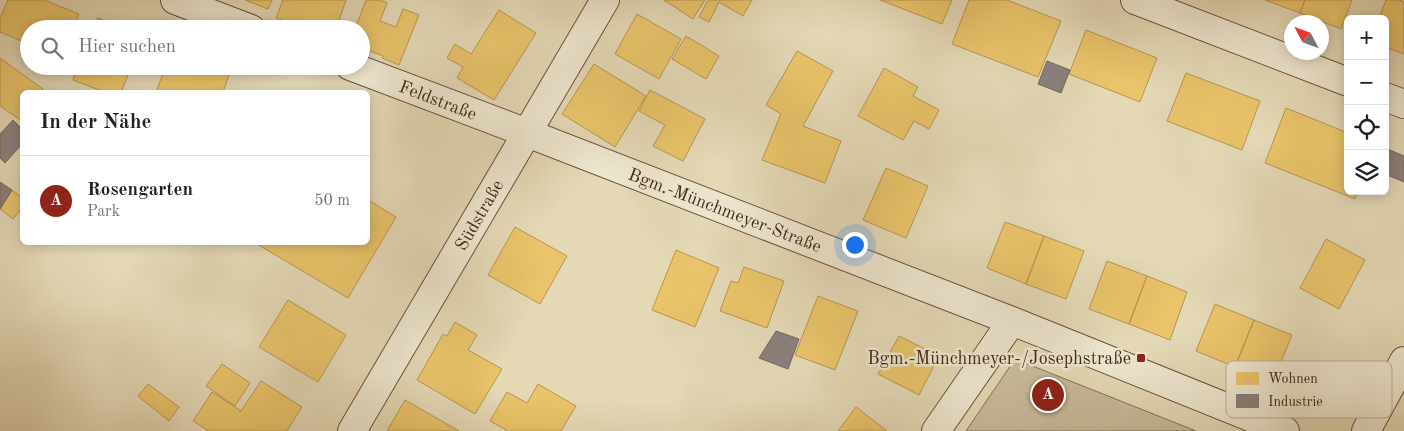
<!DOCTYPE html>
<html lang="de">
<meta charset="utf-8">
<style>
:root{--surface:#fff;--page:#f6f6f6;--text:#202124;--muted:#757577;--line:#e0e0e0;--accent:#8f2418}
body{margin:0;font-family:"Old Standard TT",serif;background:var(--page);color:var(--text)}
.controls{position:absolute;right:15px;top:15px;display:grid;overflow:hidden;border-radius:8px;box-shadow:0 2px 12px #0003}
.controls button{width:45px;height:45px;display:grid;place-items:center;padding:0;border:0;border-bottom:1px solid var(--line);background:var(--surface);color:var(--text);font:25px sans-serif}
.compass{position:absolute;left:1284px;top:15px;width:45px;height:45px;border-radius:50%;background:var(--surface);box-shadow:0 2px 12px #0003;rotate:311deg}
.you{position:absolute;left:854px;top:244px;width:18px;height:18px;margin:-12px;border:4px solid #fff;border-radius:50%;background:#1a73e8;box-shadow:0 0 0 8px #1a73e833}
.badge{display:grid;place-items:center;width:32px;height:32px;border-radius:50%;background:var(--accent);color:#fff;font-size:16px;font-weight:700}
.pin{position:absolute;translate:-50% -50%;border:2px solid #fff;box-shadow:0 1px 5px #0006}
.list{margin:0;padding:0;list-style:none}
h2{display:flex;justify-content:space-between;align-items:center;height:65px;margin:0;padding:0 20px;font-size:21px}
h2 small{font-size:16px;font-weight:400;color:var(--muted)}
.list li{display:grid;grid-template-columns:32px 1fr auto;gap:15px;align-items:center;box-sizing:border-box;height:90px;padding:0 20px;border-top:1px solid var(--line)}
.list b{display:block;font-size:19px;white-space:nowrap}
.list p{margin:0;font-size:16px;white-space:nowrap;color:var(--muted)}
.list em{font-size:16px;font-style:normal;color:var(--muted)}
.icon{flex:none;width:28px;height:28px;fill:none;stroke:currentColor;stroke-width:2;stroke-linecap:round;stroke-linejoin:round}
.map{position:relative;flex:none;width:1404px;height:431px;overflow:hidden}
.search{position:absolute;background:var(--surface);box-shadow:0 2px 12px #0003;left:20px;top:20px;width:350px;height:55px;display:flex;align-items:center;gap:12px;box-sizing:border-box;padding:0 18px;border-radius:28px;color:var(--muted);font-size:19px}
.panel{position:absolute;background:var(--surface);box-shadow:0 2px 12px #0003;left:20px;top:90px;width:350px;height:155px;border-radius:8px}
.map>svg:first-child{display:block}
.green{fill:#c8ba9a;stroke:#857058}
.homes{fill:#e9c46a;stroke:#b79551}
.industry{fill:#8a817c;stroke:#74665e}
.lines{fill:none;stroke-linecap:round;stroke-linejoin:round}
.minor-casing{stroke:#6a533e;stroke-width:30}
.minor{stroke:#ede6cf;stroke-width:28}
.poi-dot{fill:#8f2418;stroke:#ede6cf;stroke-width:2}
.labels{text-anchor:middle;stroke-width:5;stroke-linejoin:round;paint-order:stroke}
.street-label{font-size:18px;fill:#422717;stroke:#ede6cf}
.poi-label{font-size:18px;fill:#422717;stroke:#ede6cf;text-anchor:end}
.key{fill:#ede6cf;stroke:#baad98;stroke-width:1}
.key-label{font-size:14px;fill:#422717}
</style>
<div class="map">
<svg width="1404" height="431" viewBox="0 0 1404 431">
<rect width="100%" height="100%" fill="#e4d8b5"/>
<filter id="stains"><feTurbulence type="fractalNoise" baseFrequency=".004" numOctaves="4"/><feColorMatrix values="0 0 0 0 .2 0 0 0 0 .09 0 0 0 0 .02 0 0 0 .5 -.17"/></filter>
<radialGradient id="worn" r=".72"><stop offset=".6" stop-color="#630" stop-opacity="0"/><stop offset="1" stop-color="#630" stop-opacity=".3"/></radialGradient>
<path class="green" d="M1015 359 1196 431H966Z"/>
<path class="homes" d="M8 0H44L79 14 72 29H29V44L0 32V18Z
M245 0H272L268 9Z
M283 0H346L336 29H306L276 18Z
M366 0H380L387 3 380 21 396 27 403 9 419 15 399 65 382 58 383 56 370 51 369 54 361 51V29H355Z
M664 0H705L693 19Z
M708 0H752L743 16 719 2 709 22 699 17Z
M880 0H952L942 24Z
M969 0H1007L1061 21 1038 77 952 44Z
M1265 0H1305L1300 13Z
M1305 0H1352L1341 29 1300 13Z
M1386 0H1400L1404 2V54L1385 47V19H1379Z
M499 10 536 33 494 100 457 78 463 67 447 58 455 44 471 54Z
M637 14 681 39 659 79 615 54Z
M98 18 125 29H93Z
M1086 30 1157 58 1140 102 1069 74Z
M686 36 719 56 706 79 672 59Z
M797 51 833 71 803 126 841 141 825 183 762 160 781 114 766 105Z
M0 58 43 89 41 92H22V121L0 106Z
M594 64 646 96 615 147 562 114Z
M78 66H132L121 92H104L73 80Z
M179 66H231L232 67 223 92H156L165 68 177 73Z
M884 68 918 87 913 96 939 110 929 129 914 121 903 140 858 116Z
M1186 73 1260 101 1242 150 1167 121Z
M650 90 705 119 683 161 653 146 665 125 639 111Z
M1286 108 1348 133V191H1358L1355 199 1265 163Z
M886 168 928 186 906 238 863 220Z
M12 190 22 198V208L13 219 0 209Z
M368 200 396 217 348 298 257 244 258 242H368Z
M1005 222 1044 236 1026 284 987 268Z
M515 227 567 256 540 304 488 275Z
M1044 236 1084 251 1066 299 1026 284Z
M1326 239 1365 260 1339 309 1300 288Z
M676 250 719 268 695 327 652 310Z
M1107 261 1147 276 1129 324 1089 309Z
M744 267 784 281 767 328 720 311 731 281 738 283Z
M1147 276 1187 292 1170 340 1129 324Z
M818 296 858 311 835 370 795 355Z
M288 300 346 335 318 382 259 347Z
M1215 304 1254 320 1235 367 1196 351Z
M1254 320 1292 335 1273 382 1235 367Z
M455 322 477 335 468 350 502 369 475 414 417 380 443 334 447 336Z
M899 336 939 356 919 395 878 374Z
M222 364 250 383 235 406 206 386Z
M261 381 302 407 287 431H209L193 421 212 392 241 411Z
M148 384 179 407 169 421 138 396Z
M538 384 576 406 561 431H508L490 421 507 392 527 403Z
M405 400 459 431H387Z
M856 407 887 431H838Z"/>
<path class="industry" d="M1047 61 1070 70 1061 93 1038 84Z
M13 120 22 129V144L5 163 0 158V134Z
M1385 148 1404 156V182L1385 174Z
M0 182 12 190 0 209Z
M776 331 799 339 788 369 759 358Z"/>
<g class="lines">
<g class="minor-casing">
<path id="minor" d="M175 0 251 29
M1135 0 1348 82
M350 66 527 133 1012 321 1285 431
M1385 97 1404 104
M352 431 605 0
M936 431 1012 321
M1366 431 1404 361"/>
</g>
<use href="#minor" class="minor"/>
</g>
<rect class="poi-dot" x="1136" y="353" width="10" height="10" rx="2.5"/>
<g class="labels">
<g class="street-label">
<text transform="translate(438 100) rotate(21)" y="6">Feldstraße</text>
<text transform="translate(725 210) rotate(21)" y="6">Bgm.-Münchmeyer-Straße</text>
<text transform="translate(479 215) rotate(-60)" y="6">Südstraße</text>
</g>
<g class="poi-label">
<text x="1131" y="364">Bgm.-Münchmeyer-/Josephstraße</text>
</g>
</g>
<rect x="1226" y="361" width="166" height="57" rx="8" class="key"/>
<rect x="1236" y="372" width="23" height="13" fill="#e9c46a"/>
<rect x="1236" y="394" width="23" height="14" fill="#8a817c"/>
<g class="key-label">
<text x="1268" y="383">Wohnen</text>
<text x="1268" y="406">Industrie</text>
</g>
<rect width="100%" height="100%" filter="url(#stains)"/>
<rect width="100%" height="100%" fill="url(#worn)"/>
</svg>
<div class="controls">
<button>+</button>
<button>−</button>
<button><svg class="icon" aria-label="locate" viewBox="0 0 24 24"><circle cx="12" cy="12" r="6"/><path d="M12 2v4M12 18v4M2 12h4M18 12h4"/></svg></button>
<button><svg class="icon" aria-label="layers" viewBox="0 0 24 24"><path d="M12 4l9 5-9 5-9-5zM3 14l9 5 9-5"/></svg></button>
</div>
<svg class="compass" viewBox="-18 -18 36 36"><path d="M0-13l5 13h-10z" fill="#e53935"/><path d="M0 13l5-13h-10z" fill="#757577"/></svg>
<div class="you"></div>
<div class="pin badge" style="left:1048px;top:395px">A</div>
<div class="search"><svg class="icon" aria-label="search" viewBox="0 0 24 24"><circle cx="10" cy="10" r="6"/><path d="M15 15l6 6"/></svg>Hier suchen</div>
<section class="panel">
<h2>In der Nähe<small></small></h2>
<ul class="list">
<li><span class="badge">A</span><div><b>Rosengarten</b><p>Park</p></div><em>50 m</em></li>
</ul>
</section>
</div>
